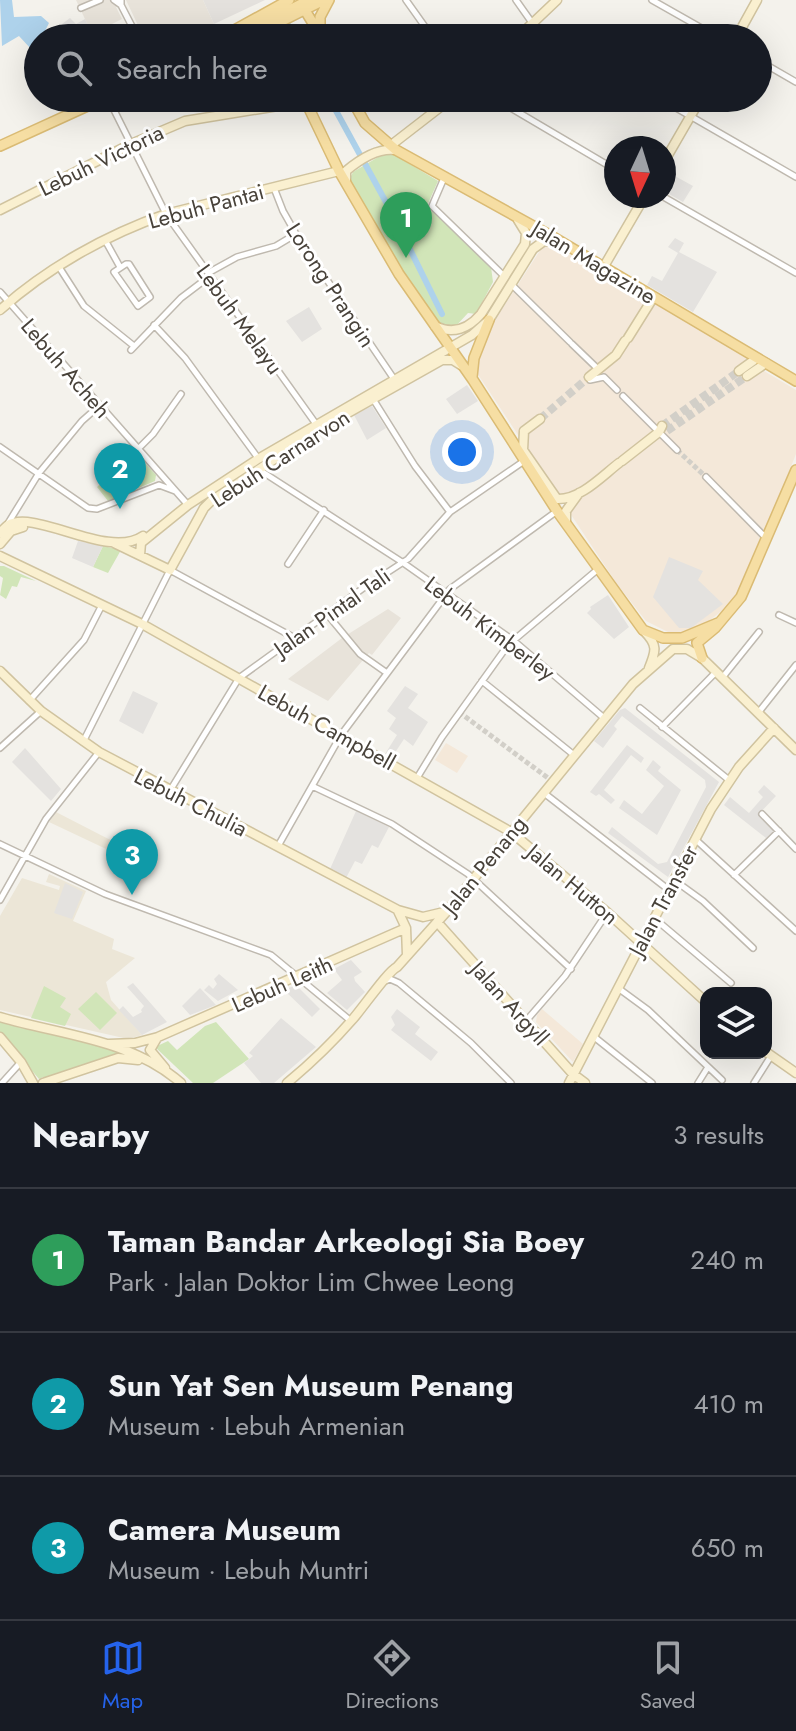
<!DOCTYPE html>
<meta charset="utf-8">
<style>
:root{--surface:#171b24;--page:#242831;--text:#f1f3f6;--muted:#9ea1a6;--line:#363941;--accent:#2563eb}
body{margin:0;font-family:Jost,sans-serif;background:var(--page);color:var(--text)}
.controls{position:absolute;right:24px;bottom:24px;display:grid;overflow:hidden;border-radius:16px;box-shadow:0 8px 32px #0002}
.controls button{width:72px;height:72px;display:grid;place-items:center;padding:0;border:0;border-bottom:2px solid var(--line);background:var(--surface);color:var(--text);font:40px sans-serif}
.compass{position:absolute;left:604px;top:136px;width:72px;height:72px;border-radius:50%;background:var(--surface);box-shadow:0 8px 32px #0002;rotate:184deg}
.you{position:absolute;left:462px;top:452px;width:28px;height:28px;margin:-20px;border:6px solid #fff;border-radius:50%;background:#1a73e8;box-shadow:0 0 0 12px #1a73e833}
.badge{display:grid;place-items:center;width:52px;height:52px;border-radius:50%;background:var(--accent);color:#fff;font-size:26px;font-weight:700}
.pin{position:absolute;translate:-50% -66px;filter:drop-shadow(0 2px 4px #0008)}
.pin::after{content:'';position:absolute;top:42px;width:28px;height:24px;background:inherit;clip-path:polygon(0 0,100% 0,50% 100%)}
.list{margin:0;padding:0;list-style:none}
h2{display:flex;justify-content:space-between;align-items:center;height:104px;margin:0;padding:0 32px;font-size:34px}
h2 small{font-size:26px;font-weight:400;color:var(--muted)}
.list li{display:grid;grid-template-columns:52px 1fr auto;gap:24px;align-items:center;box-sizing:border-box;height:144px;padding:0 32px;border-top:2px solid var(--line)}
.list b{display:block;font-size:30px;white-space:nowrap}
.list p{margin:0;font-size:26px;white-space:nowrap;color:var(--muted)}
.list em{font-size:26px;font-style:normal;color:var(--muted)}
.icon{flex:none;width:44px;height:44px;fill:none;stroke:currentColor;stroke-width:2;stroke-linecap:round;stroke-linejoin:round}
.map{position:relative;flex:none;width:796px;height:1083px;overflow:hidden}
.search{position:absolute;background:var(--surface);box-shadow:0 8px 32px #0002;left:24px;right:24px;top:24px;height:88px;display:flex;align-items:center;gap:20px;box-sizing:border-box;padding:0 28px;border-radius:44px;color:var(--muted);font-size:30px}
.sheet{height:536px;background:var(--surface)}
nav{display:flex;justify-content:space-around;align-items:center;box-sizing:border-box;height:112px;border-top:2px solid var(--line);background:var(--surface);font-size:22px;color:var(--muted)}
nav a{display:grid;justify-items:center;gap:4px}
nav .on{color:var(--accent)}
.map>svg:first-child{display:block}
.residential{fill:#e8e3da}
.commercial{fill:#f4e8d9}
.industrial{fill:#e4e1dd}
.education{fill:#ece6d7}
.green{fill:#d1e5b8}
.parking{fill:#e4e2df}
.water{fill:#aed2eb}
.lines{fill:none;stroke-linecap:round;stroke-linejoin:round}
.canal{stroke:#aed2eb;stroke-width:6}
.street-tunnel{stroke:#d2cfc8;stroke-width:5;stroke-dasharray:5 2.5;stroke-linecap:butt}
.secondary-tunnel{stroke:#d2cfc8;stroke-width:8;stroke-dasharray:8 4;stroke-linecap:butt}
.street-casing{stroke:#bfb9af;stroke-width:8}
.secondary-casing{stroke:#d0c39f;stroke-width:11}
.primary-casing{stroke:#dabb74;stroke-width:12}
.street{stroke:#fff;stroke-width:5}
.secondary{stroke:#faf0d0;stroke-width:8}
.primary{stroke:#f6dea3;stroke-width:9}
.labels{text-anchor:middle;stroke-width:6;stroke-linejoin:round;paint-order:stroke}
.street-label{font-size:22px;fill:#48423a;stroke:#fff}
</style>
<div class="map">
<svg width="796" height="1083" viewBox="0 0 796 1083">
<rect width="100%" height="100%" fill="#f4f2ec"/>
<path class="residential" d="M76 0H118L116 7 122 19 92 34Z
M126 0H203L214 24 183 38H144Z
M388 609 401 618 372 655 369 653 328 701 288 679 342 638Z"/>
<path class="commercial" d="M547 245H553L743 355 764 371 796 390V454L751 567 741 588 728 606 696 631 670 633 646 621 617 584 475 370 481 349 495 320 541 249Z
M446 743 468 756 457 773 435 760Z
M542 1009 583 1044 573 1062 536 1022 537 1015Z"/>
<path class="industrial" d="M203 0H265L214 24Z"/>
<path class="education" d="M56 812 124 847 121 856 49 822Z
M49 874 86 891 73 921 114 939 112 949 135 958 106 982 111 1000 142 1035 128 1039 0 1010V916L22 878 59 890 60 886 46 882Z"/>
<path class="green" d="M385 153 393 154 438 181 427 206 491 267 493 282 476 314 468 313 455 327 448 329C415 311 369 216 349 180L353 172Z
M135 452 156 475 155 481 108 501 97 487Z
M103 546 121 550 108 573 93 567Z
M0 566H4L36 581 21 577 17 587 12 586 6 599 0 595 3 578 0 576Z
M44 986 66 998 60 1007 71 1014 65 1026 31 1018Z
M96 992 117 1013 100 1030 78 1009Z
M0 1020 132 1055 52 1079 43 1077 39 1079 0 1033Z
M216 1022 249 1059 213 1083H193L155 1047 168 1041 177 1050 205 1026Z"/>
<path class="parking" d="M70 18 76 24 85 19 92 34 96 33 98 38H64L61 33 62 24Z
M664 170 693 186 683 202 664 191Z
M675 238 684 243 679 252 717 272 693 312 647 285 652 276 662 281 678 253 668 247Z
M309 307 322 329 302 342 286 321Z
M467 385 478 401 457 414 446 399Z
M372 406 386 428 367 440 354 415Z
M78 541 103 546 93 567 72 558Z
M669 557 703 571 698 580 723 604 691 628H679L653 597Z
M608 595 629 627 614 639 587 613 591 609 590 607Z
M405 686 418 694 408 708 428 722 413 746 404 739 392 757 385 754 397 735 389 729 396 718 387 711Z
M133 691 158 703 143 734 119 721Z
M625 708 719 782 668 877 608 833 612 827 658 864 667 862 706 787 705 780 622 716 614 726 617 729 603 748 594 741 620 710Z
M627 745 644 758 641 763 631 755 604 790 615 800 611 804 599 794 596 796 590 792Z
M25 748 61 789 51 801 12 762Z
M653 760 661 767 658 771 681 790 657 835 619 808 624 800 642 814 664 786 646 770Z
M764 785 776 796 759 814 775 830 766 838 724 805 730 797 749 813 763 797 758 792Z
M356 811 389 827 378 848 372 845 362 864 355 861 346 878 330 869Z
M65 883 83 892 72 919 54 913Z
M351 960 362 972 354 977 355 981 365 992 347 1010 327 993 342 980 334 969Z
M219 974 238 990 218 1001 204 990 209 985 213 989 217 984 214 979Z
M133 983 167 1022 142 1035 119 1010 123 1006 133 1017 142 1012 141 1010 144 1006 127 987Z
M296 985 320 1009 312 1017 284 990Z
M200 988 216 1005 190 1015 182 1006Z
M397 1009 420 1027 415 1034 438 1052 431 1061 391 1030 395 1025 391 1017Z
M281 1018 316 1047 274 1083H261L244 1063 253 1056 249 1053Z"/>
<path class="water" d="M0 0H12L14 17 41 16 49 23 44 33 45 38H38V50H32L19 36 2 46Z"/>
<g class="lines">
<path class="canal" d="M284 17 295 38
M329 98 393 215 442 314"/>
<path class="street-tunnel" d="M677 450 706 477
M459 712 552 781"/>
<path class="secondary-tunnel" d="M540 419 589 377
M662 426 739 371
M667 431 747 376"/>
<g class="street-casing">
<path id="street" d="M114 0 121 5
M121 0V5L138 38
M406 0 433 38
M516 0 535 27 554 38
M652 0 719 38
M81 8 100 0
M195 38 209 31
M758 60 796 82
M108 98 166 214 316 424
M494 98 616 170
M659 98 796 177
M444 178 432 206 504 276
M274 188 283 211 296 234 394 379
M662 196 796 273
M105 240 120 267
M126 264H129L150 297 138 306 114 272Z
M59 267 84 306 134 346
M208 273 237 257 276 246 296 234
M511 284 570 342
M0 292 188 505
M154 325 185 358 258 458
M572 344 598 369
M131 350 181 298 210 276
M590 380 604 377 617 390
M623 396 677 450
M373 399 415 466 450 512
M0 447 88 508 97 509 159 485 175 491
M138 449 153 434 181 394
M258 469 402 562 514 641 604 718
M706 477 767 539
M7 525 39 473 82 421 99 406
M288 564 324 510
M327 614 360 654 387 673
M779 615 796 623
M722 678 759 632
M482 681 574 755
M29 701 84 640 102 605
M640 708 729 780
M758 713 796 665
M662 727 716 672
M83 742 170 570 293 637
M0 748 41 711
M417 778 442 737 508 645 597 570
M312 786 392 824 468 874 571 969
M171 789 239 678 362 589 408 559 450 512 524 461
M544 793 669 890
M762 814 796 849
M695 839 796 931
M0 844 105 894 271 955 351 1021
M278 846 341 735 450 589 557 511
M734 875 779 831
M674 880 703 901 753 948
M0 900 46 819 99 752
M654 918 731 983
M385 981 390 979 399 983 471 1043 511 1083
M618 988 648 1010 722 1080
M526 1021 565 976 607 913
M593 1036 652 1083
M2 1083 21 1062
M698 1083 708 1067
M754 1083 771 1056"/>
</g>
<g class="secondary-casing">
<path id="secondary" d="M517 38 557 0
M736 38 757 0
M390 146 452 98
M664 162 701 98
M346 182V171C359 160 378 148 395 150
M0 210 131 144 185 121 284 105 297 98
M603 268 645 196
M0 310C47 268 106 235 166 214L339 171
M435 326C453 335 469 328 481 314L525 244 526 233 518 220
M628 338 653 298
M739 371 757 358
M747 376 766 363
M589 377 616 355 625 341
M524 431 523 450 557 499C580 500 602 476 619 463
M524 431 540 419
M622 461 659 432 662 426
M566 523V511L579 493
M0 533C1 532 7 525 8 525 36 509 108 560 143 536
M114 543 170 570 204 508 211 501 323 427 442 360H453L461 365
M0 544 11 531 23 527
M140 555 141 543 188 505 258 459 472 335 489 320 533 249 544 241 559 242
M0 556 142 624 511 832 608 913 706 1002
M644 631C658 645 656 651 649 668
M0 671 41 711 99 752 398 910 423 917 444 912
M398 911 406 928 407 955
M437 922 573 1074 585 1083
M0 1017C61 1035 131 1039 181 1083
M0 1037 21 1062 33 1083
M157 1038 150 1050 165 1068
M109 1044 135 1043 158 1037 406 928
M766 1052 796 1073
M43 1083 118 1058 138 1060
M287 1083C310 1064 332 1043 352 1020 362 1009 388 971 397 967L448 910 633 684 673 649H687L702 658 796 750
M569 1083 711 809 739 767 774 728"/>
</g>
<g class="primary-casing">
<path id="primary" d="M303 7 322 38
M320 34V17L329 0
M220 38 289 0
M235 38 309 0
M248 38 324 0
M304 98 339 171 399 274 473 380 557 511 643 630 663 638H682L718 623
M351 98 365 123 396 150 553 237 796 381
M0 146 105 98
M472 377 474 358 489 320
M702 658 697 643 715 628 741 597 796 470"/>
</g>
<use href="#street" class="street"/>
<use href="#secondary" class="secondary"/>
<use href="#primary" class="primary"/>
</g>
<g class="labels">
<g class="street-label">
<text transform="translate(101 160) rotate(-26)" y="8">Lebuh Victoria</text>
<text transform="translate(206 206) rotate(-15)" y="8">Lebuh Pantai</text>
<text transform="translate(594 262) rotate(31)" y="8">Jalan Magazine</text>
<text transform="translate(331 285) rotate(57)" y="8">Lorong Prangin</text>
<text transform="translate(240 319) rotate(54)" y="8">Lebuh Melayu</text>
<text transform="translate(66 368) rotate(49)" y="8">Lebuh Acheh</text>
<text transform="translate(280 458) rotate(-33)" y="8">Lebuh Carnarvon</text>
<text transform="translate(332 612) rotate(-35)" y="8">Jalan Pintal Tali</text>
<text transform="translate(490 628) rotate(37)" y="8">Lebuh Kimberley</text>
<text transform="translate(327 727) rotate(29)" y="8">Lebuh Campbell</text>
<text transform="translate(191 802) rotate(27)" y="8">Lebuh Chulia</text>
<text transform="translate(484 865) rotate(-51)" y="8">Jalan Penang</text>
<text transform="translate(573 884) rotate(40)" y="8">Jalan Hutton</text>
<text transform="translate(663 900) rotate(-62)" y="8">Jalan Transfer</text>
<text transform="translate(282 984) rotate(-24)" y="8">Lebuh Leith</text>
<text transform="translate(510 1003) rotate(48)" y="8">Jalan Argyll</text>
</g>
</g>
</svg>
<div class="controls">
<button><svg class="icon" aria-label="layers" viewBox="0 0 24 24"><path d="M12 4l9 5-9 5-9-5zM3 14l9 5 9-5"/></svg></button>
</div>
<svg class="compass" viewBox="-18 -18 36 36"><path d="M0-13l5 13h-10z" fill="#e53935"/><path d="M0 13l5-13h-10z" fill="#9ea1a6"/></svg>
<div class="you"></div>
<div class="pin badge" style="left:406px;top:258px;background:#2e9e5b">1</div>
<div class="pin badge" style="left:120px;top:509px;background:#0f9aa8">2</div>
<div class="pin badge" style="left:132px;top:895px;background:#0f9aa8">3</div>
<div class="search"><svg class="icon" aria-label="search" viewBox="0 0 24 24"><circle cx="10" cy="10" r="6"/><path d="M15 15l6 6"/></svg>Search here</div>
</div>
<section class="sheet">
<h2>Nearby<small>3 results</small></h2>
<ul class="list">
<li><span class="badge" style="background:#2e9e5b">1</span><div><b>Taman Bandar Arkeologi Sia Boey</b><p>Park · Jalan Doktor Lim Chwee Leong</p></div><em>240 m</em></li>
<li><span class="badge" style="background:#0f9aa8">2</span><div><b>Sun Yat Sen Museum Penang</b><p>Museum · Lebuh Armenian</p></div><em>410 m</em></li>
<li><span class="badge" style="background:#0f9aa8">3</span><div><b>Camera Museum</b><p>Museum · Lebuh Muntri</p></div><em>650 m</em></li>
</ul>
</section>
<nav>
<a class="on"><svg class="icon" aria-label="map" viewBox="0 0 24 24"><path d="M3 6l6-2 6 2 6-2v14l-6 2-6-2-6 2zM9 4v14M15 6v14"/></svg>Map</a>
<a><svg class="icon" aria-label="directions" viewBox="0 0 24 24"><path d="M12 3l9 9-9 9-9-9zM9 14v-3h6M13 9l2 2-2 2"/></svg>Directions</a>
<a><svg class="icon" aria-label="saved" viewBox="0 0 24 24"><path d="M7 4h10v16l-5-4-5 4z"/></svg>Saved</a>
</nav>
